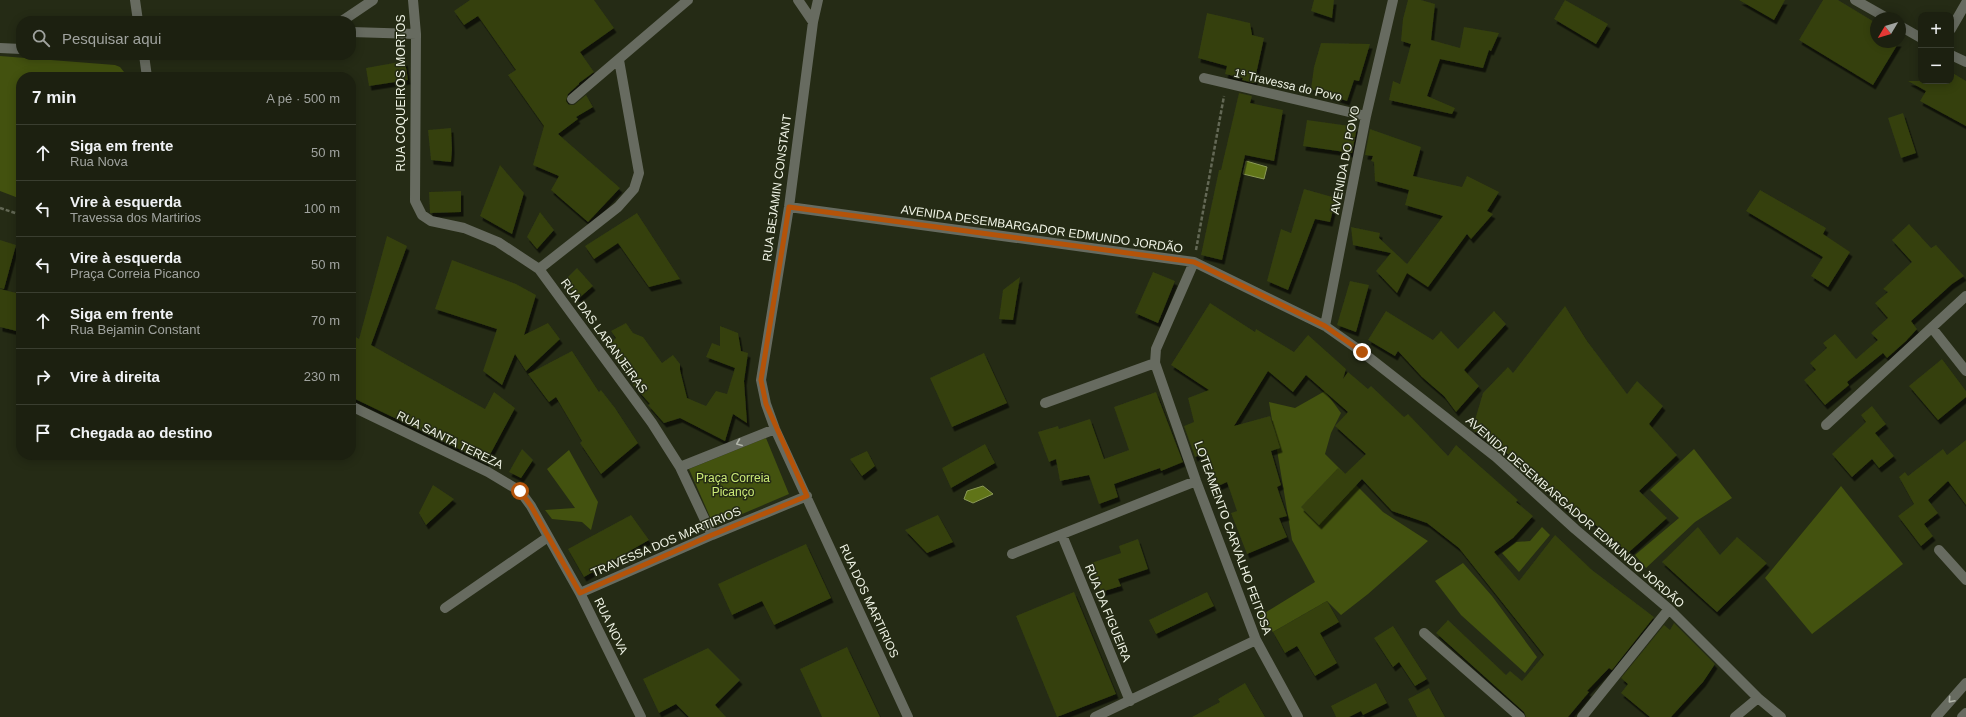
<!DOCTYPE html>
<html lang="pt">
<meta charset="utf-8">
<style>
:root{--surface:#1c2010;--page:#292d1e;--text:#f1f3f6;--muted:#a0a39f;--line:#3a3e30}
body{margin:0;font-family:Arial,sans-serif;background:var(--page);color:var(--text)}
.controls{position:absolute;right:12px;top:12px;display:grid;overflow:hidden;border-radius:8px;box-shadow:0 2px 10px #0003}
.controls button{width:36px;height:36px;display:grid;place-items:center;padding:0;border:0;border-bottom:1px solid var(--line);background:var(--surface);color:var(--text);font:20px sans-serif}
.compass{position:absolute;left:1870px;top:12px;width:36px;height:36px;border-radius:50%;background:var(--surface);box-shadow:0 2px 10px #0003;rotate:232deg}
.stop{position:absolute;width:12px;height:12px;margin:-9px;border:3px solid #b45309;border-radius:50%;background:#fff}
.stop.end{background:#b45309;border-color:#fff;box-shadow:0 1px 4px #0008}
.list{margin:0;padding:0;list-style:none}
h2{display:flex;justify-content:space-between;align-items:center;height:52px;margin:0;padding:0 16px;font-size:17px}
h2 small{font-size:13px;font-weight:400;color:var(--muted)}
.list li{display:grid;grid-template-columns:26px 1fr auto;gap:12px;align-items:center;box-sizing:border-box;height:56px;padding:0 16px;border-top:1px solid var(--line)}
.list b{display:block;font-size:15px;white-space:nowrap}
.list p{margin:0;font-size:13px;white-space:nowrap;color:var(--muted)}
.list em{font-size:13px;font-style:normal;color:var(--muted)}
.icon{flex:none;width:22px;height:22px;fill:none;stroke:currentColor;stroke-width:2;stroke-linecap:round;stroke-linejoin:round}
.map{position:relative;flex:none;width:1966px;height:717px;overflow:hidden}
.search{position:absolute;background:var(--surface);box-shadow:0 2px 10px #0003;left:16px;top:16px;width:340px;height:44px;display:flex;align-items:center;gap:10px;box-sizing:border-box;padding:0 14px;border-radius:16px;color:var(--muted);font-size:15px}
.panel{position:absolute;background:var(--surface);box-shadow:0 2px 10px #0003;left:16px;top:72px;width:340px;height:388px;border-radius:16px}
.map>svg:first-child{display:block}
.green{fill:#43520f}
.water{fill:#607418;stroke:#8b9a56}
.building{fill:#343f10;filter:url(#shadow)}
.lines{fill:none;stroke-linecap:round;stroke-linejoin:round}
.path{stroke:#636855;stroke-width:2.5;stroke-dasharray:4 2;stroke-linecap:butt}
.minor{stroke:#676b60;stroke-width:10}
.oneway{stroke:#b2b6aa}
.route{stroke:#b45309;stroke-width:5}
.labels{text-anchor:middle;stroke-width:3;stroke-linejoin:round;paint-order:stroke}
.street-label{font-size:12px;fill:#f0f4e6;stroke:#252b15}
.park-label{font-size:12px;fill:#cbea77;stroke:#252b15}
</style>
<div class="map">
<svg width="1966" height="717" viewBox="0 0 1966 717">
<defs>
<filter id="shadow"><feDropShadow dx="2.5" dy="4.5" stdDeviation="0" flood-color="#0009"/></filter>
</defs>
<rect width="100%" height="100%" fill="#252b15"/>
<path class="green" d="M0 56 115 65 120 67 128 77H21V199L0 191Z
M1325 391 1341 413 1331 433 1325 454 1383 512 1428 541 1368 594 1341 615 1327 601 1273 632 1258 617 1315 582 1292 540 1269 402 1295 408Z
M766 438 789 494 714 526 689 469Z
M1694 449 1732 498 1695 522 1646 568 1635 555 1679 518 1650 490Z
M569 450 598 502 591 530 582 522 552 519 545 510 575 508 547 469Z
M1841 486 1903 564 1812 634 1765 578Z
M1542 527 1550 535 1519 572 1502 553 1516 542 1530 541Z
M1463 563 1492 596 1537 657 1525 673 1461 615 1435 581Z"/>
<path class="water" d="M1246 161 1267 167 1264 179 1243 174Z
M983 486 993 494 973 503 964 499 967 491Z"/>
<path class="building" d="M470 0H594L614 28 580 52 594 72 579 83V84L568 94 566 101 569 105H574L586 95 593 107 576 117 578 119 558 134 620 188 588 222 551 190 559 176 533 165 544 126 508 75 516 70 478 16 464 25 454 11Z
M1314 0H1334L1332 18 1311 11Z
M1408 0H1421L1435 4 1431 40 1460 48 1464 27 1499 33 1491 51 1489 50 1483 68 1440 59 1427 96 1455 108 1452 114 1389 100 1393 81 1400 84 1411 44 1401 41 1403 19Z
M1565 0 1608 24 1596 44 1554 19Z
M1739 0H1785L1774 20Z
M1823 0H1838L1876 23V42H1899L1873 85 1799 40Z
M1207 13 1250 23 1252 35 1264 38 1254 83 1242 80 1243 78 1225 74 1227 66 1198 58Z
M1321 43 1370 44 1359 81 1354 80 1347 101 1311 89 1314 67Z
M405 61 408 80 369 86 366 68Z
M1951 72 1966 81V126L1920 101 1926 91 1908 81H1951Z
M1239 93 1252 96 1250 103 1283 110 1274 161 1245 155 1222 260 1201 255 1219 170H1221Z
M1903 113 1916 153 1901 158 1888 118Z
M1307 120 1357 127 1352 153 1303 146Z
M451 128 452 149 451 162 431 160 428 130Z
M1370 129 1421 147 1413 176 1462 187 1467 176 1499 192 1487 211 1493 214 1471 239 1467 234 1428 287 1407 273 1397 293 1376 271 1391 253 1353 245 1351 227 1380 233 1379 238 1407 264 1443 216 1405 205 1409 190 1375 181 1374 162 1371 161 1373 156 1365 155Z
M500 165 524 193 512 234 480 216Z
M1304 189 1336 198 1330 222 1315 219 1288 290 1267 281 1281 229 1291 233Z
M1760 190 1826 228 1823 234 1850 252 1828 287 1811 276 1823 257 1746 211Z
M461 191V212L430 213 429 192Z
M540 212 554 230 537 249 527 237Z
M637 213 680 279 649 287 618 243 594 259 585 246Z
M1909 224 1931 248 1936 245 1964 276 1952 284 1911 321 1917 329 1906 341 1887 358 1883 353 1847 382 1849 385 1825 405 1804 380 1816 370 1810 363 1827 348 1823 343 1835 334 1856 359 1878 340 1871 333 1888 318 1875 303 1888 292 1883 289 1912 262 1892 240Z
M387 236 407 246 371 345 485 409 494 392 515 408 486 462 351 397V334L359 339Z
M0 240 16 245 4 289 0 288Z
M452 260 516 284 536 295 524 335 548 323 560 339 526 371 515 354 502 385 483 371 497 329 435 309Z
M577 268 593 286 578 299 564 281Z
M1153 272 1175 281 1158 323 1135 313Z
M1020 277 1013 320 999 319 1003 290Z
M1350 281 1369 285 1356 332 1337 325Z
M0 289 21 294V332L0 327Z
M1210 303 1255 332 1256 329 1294 352 1308 335 1346 369 1343 379 1348 372 1368 389 1371 386 1404 417 1408 414 1448 456 1456 445 1518 500 1516 502 1533 516 1513 538 1494 552 1519 581 1555 535 1592 570 1654 617 1612 670 1609 668 1587 691 1589 692 1568 717H1526L1524 712 1436 633 1448 620 1506 675 1510 671 1522 681 1544 655 1459 548 1427 523 1392 511 1362 479 1319 525 1301 507 1338 468 1345 474 1366 454 1335 426 1348 412 1306 375 1293 392 1268 371 1234 426 1270 416 1280 448 1271 451 1281 485 1277 487 1287 516 1279 518 1287 537 1247 554 1231 513 1237 511 1227 482 1218 486 1203 454 1195 457 1184 426 1194 422 1188 398 1209 390 1171 365Z
M1565 306 1587 341 1627 394 1637 381 1663 406 1649 424 1677 455 1639 491 1667 518 1628 553 1578 510 1574 516 1500 447 1472 430 1483 393 1508 367 1513 373Z
M1386 311 1433 340 1441 331 1458 349 1494 311 1506 324 1464 370 1479 386 1456 412 1444 396 1422 377 1398 351 1395 356 1368 340Z
M626 323 633 333 643 337 662 363 673 355 680 364V370L687 398 706 406 716 391 727 394 735 368 706 357 712 343 720 346V326L738 333 741 351 748 353 744 381 747 423 733 414 725 441 680 418 664 423 648 405 650 404 633 385 637 382 608 346 616 338 611 331Z
M572 351 599 392 601 390 615 408 638 443 601 474 580 443 582 441 556 397 549 402 528 374Z
M984 353 1007 403 952 427 930 378Z
M1942 359 1966 391V397L1938 420 1909 386Z
M1156 392 1183 462 1161 471 1160 468 1114 484 1118 497 1099 504 1089 475 1060 481 1056 459 1049 462 1038 432 1058 426 1059 429 1090 419 1104 459 1129 450 1114 407Z
M1872 406 1886 424 1875 433 1894 456 1879 468 1872 459 1852 477 1832 454 1866 422 1861 415Z
M1966 440V505L1948 481 1928 500 1938 513 1924 524 1933 536 1921 546 1898 516 1914 504 1899 477 1905 472 1908 476 1943 449 1947 455Z
M985 444 995 463 951 488 942 468Z
M522 449 533 460 521 478 509 472Z
M867 451 875 466 862 476 850 459Z
M433 485 454 499 426 525 419 513Z
M631 515 649 540 584 577 568 549Z
M938 515 953 542 927 553 905 530Z
M1698 527 1720 555 1737 537 1767 563 1717 612 1662 562Z
M1138 539 1148 569 1118 579 1121 586 1101 592 1091 563 1121 553 1119 546Z
M806 544 831 598 774 625 762 601 732 615 718 584Z
M1074 592 1116 694 1057 717 1016 616Z
M1207 592 1214 606 1156 634 1149 620Z
M1327 601 1339 622 1320 633 1337 663 1315 676 1297 646 1285 653 1273 632Z
M1674 623 1715 664 1703 682 1671 717H1650L1621 693 1628 684 1621 678 1664 625 1670 630Z
M1393 626 1427 679 1415 686 1399 662 1393 667 1374 638Z
M847 647 880 717H822L800 669Z
M708 648 740 680 715 705 726 717H689L676 704 659 713 643 679Z
M1245 683 1265 717H1192L1220 702 1218 699Z
M1376 683 1387 703 1363 715 1361 711 1349 717H1336L1331 706Z
M1429 688 1445 717H1417L1408 699Z"/>
<g class="lines">
<path class="path" d="M0 208 21 215
M1196 250 1224 96"/>
<path class="minor" d="M135 0 138 21
M413 0 416 34 415 201 422 215 431 221 464 228 498 242 539 269 652 423 680 467 712 535
M798 0 813 22
M818 0 813 22 789 207 761 380 766 404 775 429 908 717
M1855 0 1887 18
M342 21 373 0
M1900 26 1921 38
M1951 29 1966 3
M351 32 416 34
M0 48 21 49
M144 55 147 77
M1951 55 1966 62
M1204 78 1366 116
M572 99 688 0
M789 207 1194 262 1325 326 1362 352 1496 457 1575 529 1669 609 1758 698 1781 717
M1194 262 1156 349 1155 363 1196 481 1256 640 1298 717
M539 269 618 207 634 189 639 173 619 60
M1325 326 1366 116 1393 0
M1932 328 1966 371
M1045 403 1155 363
M351 406 488 472 520 491 531 506 580 593 641 717
M1826 425 1966 296
M680 467 775 429
M1062 535 1130 701
M1939 550 1966 580
M1012 554 1196 481
M580 593 712 535 807 496
M445 608 548 537
M1424 633 1520 717
M1095 717 1256 640
M1582 717 1669 609
M1735 717 1758 698
M1936 717 1966 683
M1962 717 1966 713"/>
</g>
<defs><path id="oneway-chevron" d="M-2-3.5L2.5 0L-2 3.5" fill="none" stroke-width="1.6" stroke-linecap="round" stroke-linejoin="round"/></defs>
<g class="oneway">
<use href="#oneway-chevron" transform="translate(739 443) rotate(158)"/>
<use href="#oneway-chevron" transform="translate(1951 700) rotate(131)"/>
</g>
<g class="lines">
<path class="route" d="M520 491 531 506 580 593 712 535 807 496 766 404 761 380 789 207 1194 262 1325 326 1362 352"/>
</g>
<g class="labels">
<g class="street-label">
<text transform="translate(1288 85) rotate(13)" y="4">1ª Travessa do Povo</text>
<text transform="translate(401 93) rotate(-90)" y="4">RUA COQUEIROS MORTOS</text>
<text transform="translate(1345 160) rotate(-79)" y="4">AVENIDA DO POVO</text>
<text transform="translate(777 188) rotate(-82)" y="4">RUA BEJAMIN CONSTANT</text>
<text transform="translate(1042 229) rotate(8)" y="4">AVENIDA DESEMBARGADOR EDMUNDO JORDÃO</text>
<text transform="translate(604 336) rotate(54)" y="4">RUA DAS LARANJEIRAS</text>
<text transform="translate(450 440) rotate(26)" y="4">RUA SANTA TEREZA</text>
<text transform="translate(1575 512) rotate(41)" y="4">AVENIDA DESEMBARGADOR EDMUNDO JORDÃO</text>
<text transform="translate(1233 538) rotate(70)" y="4">LOTEAMENTO CARVALHO FEITOSA</text>
<text transform="translate(666 542) rotate(-23)" y="4">TRAVESSA DOS MARTIRIOS</text>
<text transform="translate(869 601) rotate(65)" y="4">RUA DOS MARTIRIOS</text>
<text transform="translate(1108 613) rotate(68)" y="4">RUA DA FIGUEIRA</text>
<text transform="translate(611 626) rotate(64)" y="4">RUA NOVA</text>
</g>
<g class="park-label">
<text x="733" y="482">Praça Correia<tspan x="733" dy="14">Picanço</tspan></text>
</g>
</g>
</svg>
<div class="controls">
<button>+</button>
<button>−</button>
</div>
<svg class="compass" viewBox="-18 -18 36 36"><path d="M0-13l5 13h-10z" fill="#e53935"/><path d="M0 13l5-13h-10z" fill="#a0a39f"/></svg>
<div class="stop" style="left:520px;top:491px"></div>
<div class="stop end" style="left:1362px;top:352px"></div>
<div class="search"><svg class="icon" aria-label="search" viewBox="0 0 24 24"><circle cx="10" cy="10" r="6"/><path d="M15 15l6 6"/></svg>Pesquisar aqui</div>
<section class="panel">
<h2>7 min<small>A pé · 500 m</small></h2>
<ul class="list">
<li><svg class="icon" aria-label="ahead" viewBox="0 0 24 24"><path d="M12 20V5M6 11l6-6 6 6"/></svg><div><b>Siga em frente</b><p>Rua Nova</p></div><em>50 m</em></li>
<li><svg class="icon" aria-label="left" viewBox="0 0 24 24"><path d="M17 20v-9H6M10 6l-5 5 5 5"/></svg><div><b>Vire à esquerda</b><p>Travessa dos Martirios</p></div><em>100 m</em></li>
<li><svg class="icon" aria-label="left" viewBox="0 0 24 24"><path d="M17 20v-9H6M10 6l-5 5 5 5"/></svg><div><b>Vire à esquerda</b><p>Praça Correia Picanco</p></div><em>50 m</em></li>
<li><svg class="icon" aria-label="ahead" viewBox="0 0 24 24"><path d="M12 20V5M6 11l6-6 6 6"/></svg><div><b>Siga em frente</b><p>Rua Bejamin Constant</p></div><em>70 m</em></li>
<li><svg class="icon" aria-label="right" viewBox="0 0 24 24"><path d="M7 20v-9h11M14 6l5 5-5 5"/></svg><div><b>Vire à direita</b></div><em>230 m</em></li>
<li><svg class="icon" aria-label="arrive" viewBox="0 0 24 24"><path d="M6 21V4h12l-3 4 3 4H6"/></svg><div><b>Chegada ao destino</b></div></li>
</ul>
</section>
</div>
